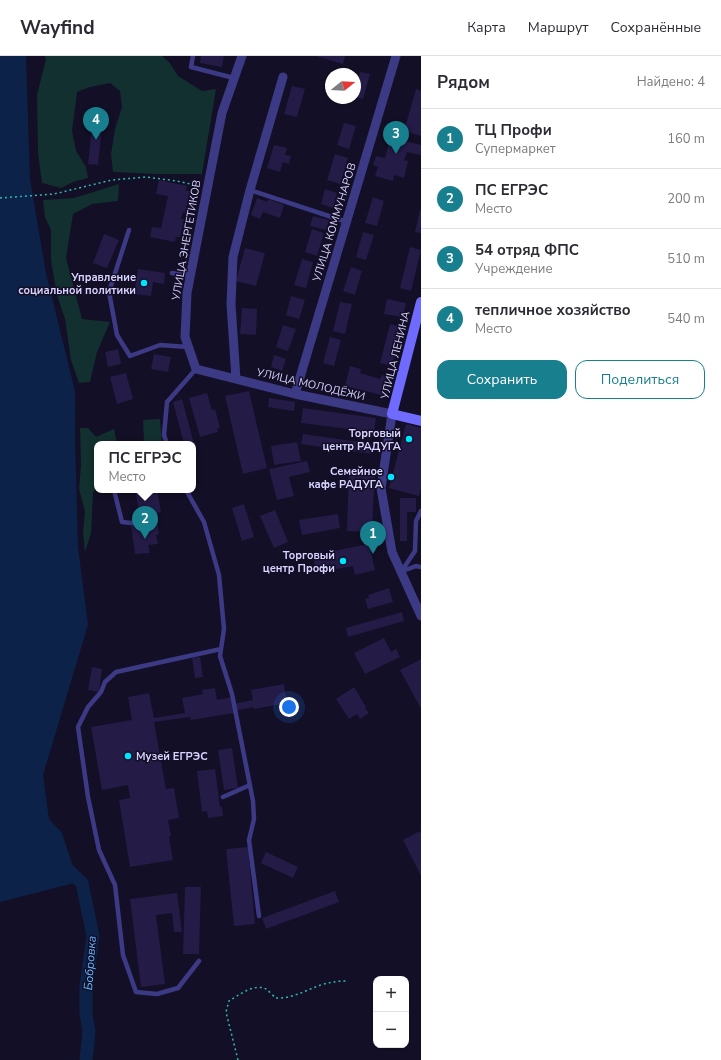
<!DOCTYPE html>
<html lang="ru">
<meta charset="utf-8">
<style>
:root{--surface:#fff;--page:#f2f2f3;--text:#2b2b33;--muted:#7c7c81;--line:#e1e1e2;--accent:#187f8f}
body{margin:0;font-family:"Nunito Sans",sans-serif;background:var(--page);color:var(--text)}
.controls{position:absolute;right:12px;bottom:12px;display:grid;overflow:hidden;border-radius:8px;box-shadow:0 1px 3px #0004}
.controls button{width:36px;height:36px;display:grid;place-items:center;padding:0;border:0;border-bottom:1px solid var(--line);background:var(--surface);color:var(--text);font:20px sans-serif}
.compass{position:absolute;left:325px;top:12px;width:36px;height:36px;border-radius:50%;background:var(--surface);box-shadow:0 1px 3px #0004;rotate:72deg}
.you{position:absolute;left:289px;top:651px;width:14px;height:14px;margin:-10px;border:3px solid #fff;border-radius:50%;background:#1a73e8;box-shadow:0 0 0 6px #1a73e833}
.badge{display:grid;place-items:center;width:26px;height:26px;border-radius:50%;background:var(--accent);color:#fff;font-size:13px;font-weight:700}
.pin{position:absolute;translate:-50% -33px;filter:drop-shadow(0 1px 2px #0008)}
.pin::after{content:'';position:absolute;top:21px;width:14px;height:12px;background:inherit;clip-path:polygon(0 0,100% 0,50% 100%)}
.popup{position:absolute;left:94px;top:385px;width:102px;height:52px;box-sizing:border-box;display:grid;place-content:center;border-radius:8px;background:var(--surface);filter:drop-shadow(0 1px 3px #0005);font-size:13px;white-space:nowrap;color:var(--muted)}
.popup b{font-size:15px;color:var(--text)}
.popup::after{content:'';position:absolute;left:50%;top:100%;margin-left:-8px;border:8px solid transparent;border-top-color:var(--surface)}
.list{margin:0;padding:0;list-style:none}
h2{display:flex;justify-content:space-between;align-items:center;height:52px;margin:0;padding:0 16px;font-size:17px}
h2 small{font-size:13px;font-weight:400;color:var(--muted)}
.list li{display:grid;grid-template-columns:26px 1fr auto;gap:12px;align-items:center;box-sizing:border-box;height:60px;padding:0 16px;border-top:1px solid var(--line)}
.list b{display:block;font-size:15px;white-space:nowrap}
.list p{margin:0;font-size:13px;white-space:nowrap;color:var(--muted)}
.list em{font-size:13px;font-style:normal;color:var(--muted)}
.actions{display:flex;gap:8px;padding:12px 16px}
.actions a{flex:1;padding:9px 0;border:1px solid var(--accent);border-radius:12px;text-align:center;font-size:14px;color:var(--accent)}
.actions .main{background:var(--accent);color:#fff}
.map{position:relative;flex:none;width:421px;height:1004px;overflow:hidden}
header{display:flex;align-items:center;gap:24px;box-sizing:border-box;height:56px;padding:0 20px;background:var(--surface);border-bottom:1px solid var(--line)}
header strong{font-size:19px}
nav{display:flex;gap:22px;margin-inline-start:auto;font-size:14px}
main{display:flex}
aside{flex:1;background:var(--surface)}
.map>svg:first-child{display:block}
.green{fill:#12302f}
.water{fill:#0c2248}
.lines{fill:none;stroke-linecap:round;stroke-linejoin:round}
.river{stroke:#0c2248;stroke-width:13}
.building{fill:#241b47}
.path{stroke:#2fb8b0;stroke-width:1.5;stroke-dasharray:2 3;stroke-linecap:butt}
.lane{stroke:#3d3a85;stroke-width:4.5}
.street{stroke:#3d3a85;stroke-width:9}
.secondary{stroke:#6f6bff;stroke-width:10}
.poi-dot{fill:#00e5ff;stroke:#130f26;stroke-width:1.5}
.labels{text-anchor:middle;stroke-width:3;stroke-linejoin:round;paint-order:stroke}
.street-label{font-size:11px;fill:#d9d4ff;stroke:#130f26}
.poi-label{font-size:11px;font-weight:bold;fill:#d9d4ff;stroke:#130f26;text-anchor:end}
.water-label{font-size:12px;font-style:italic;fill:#62b6ff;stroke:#130f26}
</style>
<header>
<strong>Wayfind</strong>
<nav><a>Карта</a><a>Маршрут</a><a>Сохранённые</a></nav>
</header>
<main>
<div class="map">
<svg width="421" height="1004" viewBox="0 0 421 1004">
<rect width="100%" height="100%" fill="#130f26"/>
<path class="green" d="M45 0H162L169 6 178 20 202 35 216 33 202 118H157L113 116 111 98 115 73 122 51 120 35 110 27 90 31 77 36 72 75 76 95 86 111 88 122 73 126 61 132 42 127 38 97 37 39 46 3Z
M119 128 118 145 92 148 73 158 66 202 82 263 110 266 97 296 90 326 79 327 71 304 65 263 57 239 51 205V174L45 161 43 144 74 142Z
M160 363 162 388H141L144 386 143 364Z
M80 372H88L96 381 114 373 117 388H97V433L93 436 91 477 85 496 83 477 85 455 79 433 81 409Z"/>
<path class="water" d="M0 0H26L30 123 46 217 75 335V380L78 491 88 569 43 719 49 763 62 777 78 826 0 846Z"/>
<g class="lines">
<path class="river" d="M65 811 82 827 93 880 86 930V958L89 976 86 1004"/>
</g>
<path class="building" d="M201 0H224L222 11 200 7Z
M316 0H345L343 8Z
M360 16 370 18 363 43 355 41V34Z
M292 30 305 33 297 61 284 58Z
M416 33 421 35V80L404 75Z
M93 59 103 60 98 109 88 108Z
M344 67 356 70 349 93 337 89Z
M393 72 404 75 401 84 421 89V99L407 96 404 104 408 105 404 122 394 119 393 125 375 120 378 111 373 109 376 100 385 102Z
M274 89 287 92 285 99 291 100 289 108 283 106 280 116 267 112Z
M335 98 348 102 340 128 327 124Z
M159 124 187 130 186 135H190L185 157 183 156 181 163H184L180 181H176L175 186 150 181 152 171 161 172 168 140 156 138Z
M325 133 337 137 333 152 321 148Z
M373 141 384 145 377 170 365 167Z
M257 142 267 146 268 143 284 149 280 162 263 156 260 163 251 159Z
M420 154H421V177L415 176Z
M313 160 329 164 326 174 310 170Z
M312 173 324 177 317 200 305 196Z
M363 176 374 179 366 204 356 201Z
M104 178 119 184 107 212 93 207Z
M410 191 421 194 411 235 400 232Z
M245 192 265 197 256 230 236 225Z
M302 203 313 206 306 232 294 229Z
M351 211 362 215 355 239 343 235Z
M138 213 165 217 164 228 153 226 151 240 134 238Z
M291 240 305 244 299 263 286 259Z
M387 243 406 247 403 261 384 258Z
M340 246 352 248 345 278 333 275Z
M242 252 257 253 256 279 240 278Z
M390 268 402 271 392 310 380 307Z
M283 269 296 273 288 295 276 291Z
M330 281 341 284 334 310 323 307Z
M118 293 121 308 108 311 105 296Z
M154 298 171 301 168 316 151 313Z
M274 299 286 303 282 315 271 311Z
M350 310 361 313 360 317 380 323 382 319 391 321 386 340 345 330Z
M126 317 133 343 117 348 110 321Z
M249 335 267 412 243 418 225 340Z
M207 337 212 354 215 353 220 372 217 373 218 376 200 381 189 342Z
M269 342 295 346 294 355 268 351Z
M182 343 197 399 193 400V388H184L173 346Z
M303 352 376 362 374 376 301 367Z
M406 368 421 372V431L419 440 389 432Z
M303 378 373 388 372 398 301 388Z
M297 386 301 405 274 409 271 390Z
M307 405 310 416 289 421 294 440 277 444 269 413Z
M349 412 375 413 372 476 347 475Z
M135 434H157L161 456 140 460Z
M400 442H416V456H407V485H400Z
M244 448 254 481 242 485 232 452Z
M275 454 288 486 274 492 260 460Z
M338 458 340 472 302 479 299 464Z
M157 465 159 478 156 479 158 488 148 489 150 497 135 498 131 469Z
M369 488 375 514 355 519 353 510 316 517 313 499Z
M389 532 393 546 368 553 365 543 369 542 368 539Z
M402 556 404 565 348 581 346 572Z
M384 582 391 596 396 593 400 601 365 618 354 597Z
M200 601 203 621 195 622 192 602Z
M421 603V653L400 614Z
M92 611 102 613 99 636 88 634Z
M284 628 287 647 254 653V651L234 655V657L191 664 190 661 154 666 166 733 174 732 179 762 168 764 171 780 169 781 173 804 130 811 119 744 130 742 128 729 102 734 91 671 132 664 128 641 149 637 154 662 185 657 182 642 203 638 202 634 215 632 217 644 232 641 233 648 253 644 251 634Z
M354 631 366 651 365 652 369 657 360 663 357 658 349 663 336 643Z
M232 692 238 732 224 734 218 694Z
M215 713 220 751H222L223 760 208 762 207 755 202 756 197 715Z
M420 775 421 777V820L403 784Z
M248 791 255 868 234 870 226 793Z
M266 796 298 811 293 822 261 807Z
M185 831H201L199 898H183Z
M335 835 339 846 266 873 262 862Z
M177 837 182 876H174L172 857 156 859 165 928 141 931 130 843Z"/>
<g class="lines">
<path class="path" d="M0 142 54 138 112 124 146 121 177 125 199 130
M238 1004 226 956 229 945C239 939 254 927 266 933 269 935 273 940 276 942 292 943 306 934 321 929 330 926 338 925 347 925"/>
<path class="lane" d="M193 0 191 11 234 22
M250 134 347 166
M129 174 109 236 117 279 130 300 160 289 188 291
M172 217 190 220
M167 388 164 379 167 346 196 313
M114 434 122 466 131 467 149 463
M186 434 204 466 219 519 224 573 220 600 232 638 253 745 254 763 249 784 259 860
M400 516 416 510 421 511
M401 516 415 495 416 465 421 455
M223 741 250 729
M199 905 178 932 157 938 136 936 123 899 115 829 99 794 88 741 78 671 88 651 101 636 105 626 116 616 221 593"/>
<path class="street" d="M242 0 222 57 187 237 185 281 196 313 295 338 392 358 381 432 392 496 421 560
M236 323 231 248 233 201 250 134 283 21
M295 338 396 0"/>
<path class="secondary" d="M421 246 392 358 421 365"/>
</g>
<g class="poi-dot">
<circle cx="144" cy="227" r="4"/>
<circle cx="409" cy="383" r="4"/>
<circle cx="391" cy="421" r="4"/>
<circle cx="343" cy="505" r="4"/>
<circle cx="128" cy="700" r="4"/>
</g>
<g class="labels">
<g class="street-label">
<text transform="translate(334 166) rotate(-73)" y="4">УЛИЦА КОММУНАРОВ</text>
<text transform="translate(186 184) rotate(-80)" y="4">УЛИЦА ЭНЕРГЕТИКОВ</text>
<text transform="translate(395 299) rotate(-76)" y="4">УЛИЦА ЛЕНИНА</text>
<text transform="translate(311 328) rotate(13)" y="4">УЛИЦА МОЛОДЁЖИ</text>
</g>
<g class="poi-label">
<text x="136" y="225">Управление<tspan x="136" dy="13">социальной политики</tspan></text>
<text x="401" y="381">Торговый<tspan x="401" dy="13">центр РАДУГА</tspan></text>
<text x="383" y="419">Семейное<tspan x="383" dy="13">кафе РАДУГА</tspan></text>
<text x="335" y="503">Торговый<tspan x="335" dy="13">центр Профи</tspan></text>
<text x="136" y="704" text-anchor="start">Музей ЕГРЭС</text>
</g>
<g class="water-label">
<text transform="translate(90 907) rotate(-86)" y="4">Бобровка</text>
</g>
</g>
</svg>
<div class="controls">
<button>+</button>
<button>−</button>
</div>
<svg class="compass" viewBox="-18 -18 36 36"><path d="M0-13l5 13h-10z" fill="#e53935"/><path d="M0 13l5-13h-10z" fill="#7c7c81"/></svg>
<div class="you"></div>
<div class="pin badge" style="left:373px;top:498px">1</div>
<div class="pin badge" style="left:145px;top:483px">2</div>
<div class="popup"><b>ПС ЕГРЭС</b>Место</div>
<div class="pin badge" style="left:396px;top:98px">3</div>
<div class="pin badge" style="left:96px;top:84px">4</div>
</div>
<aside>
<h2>Рядом<small>Найдено: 4</small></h2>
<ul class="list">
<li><span class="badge">1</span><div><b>ТЦ Профи</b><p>Супермаркет</p></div><em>160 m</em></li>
<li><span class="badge">2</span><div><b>ПС ЕГРЭС</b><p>Место</p></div><em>200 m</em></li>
<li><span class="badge">3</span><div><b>54 отряд ФПС</b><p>Учреждение</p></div><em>510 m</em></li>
<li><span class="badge">4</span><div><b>тепличное хозяйство</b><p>Место</p></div><em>540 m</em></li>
</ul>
<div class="actions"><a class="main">Сохранить</a><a>Поделиться</a></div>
</aside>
</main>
